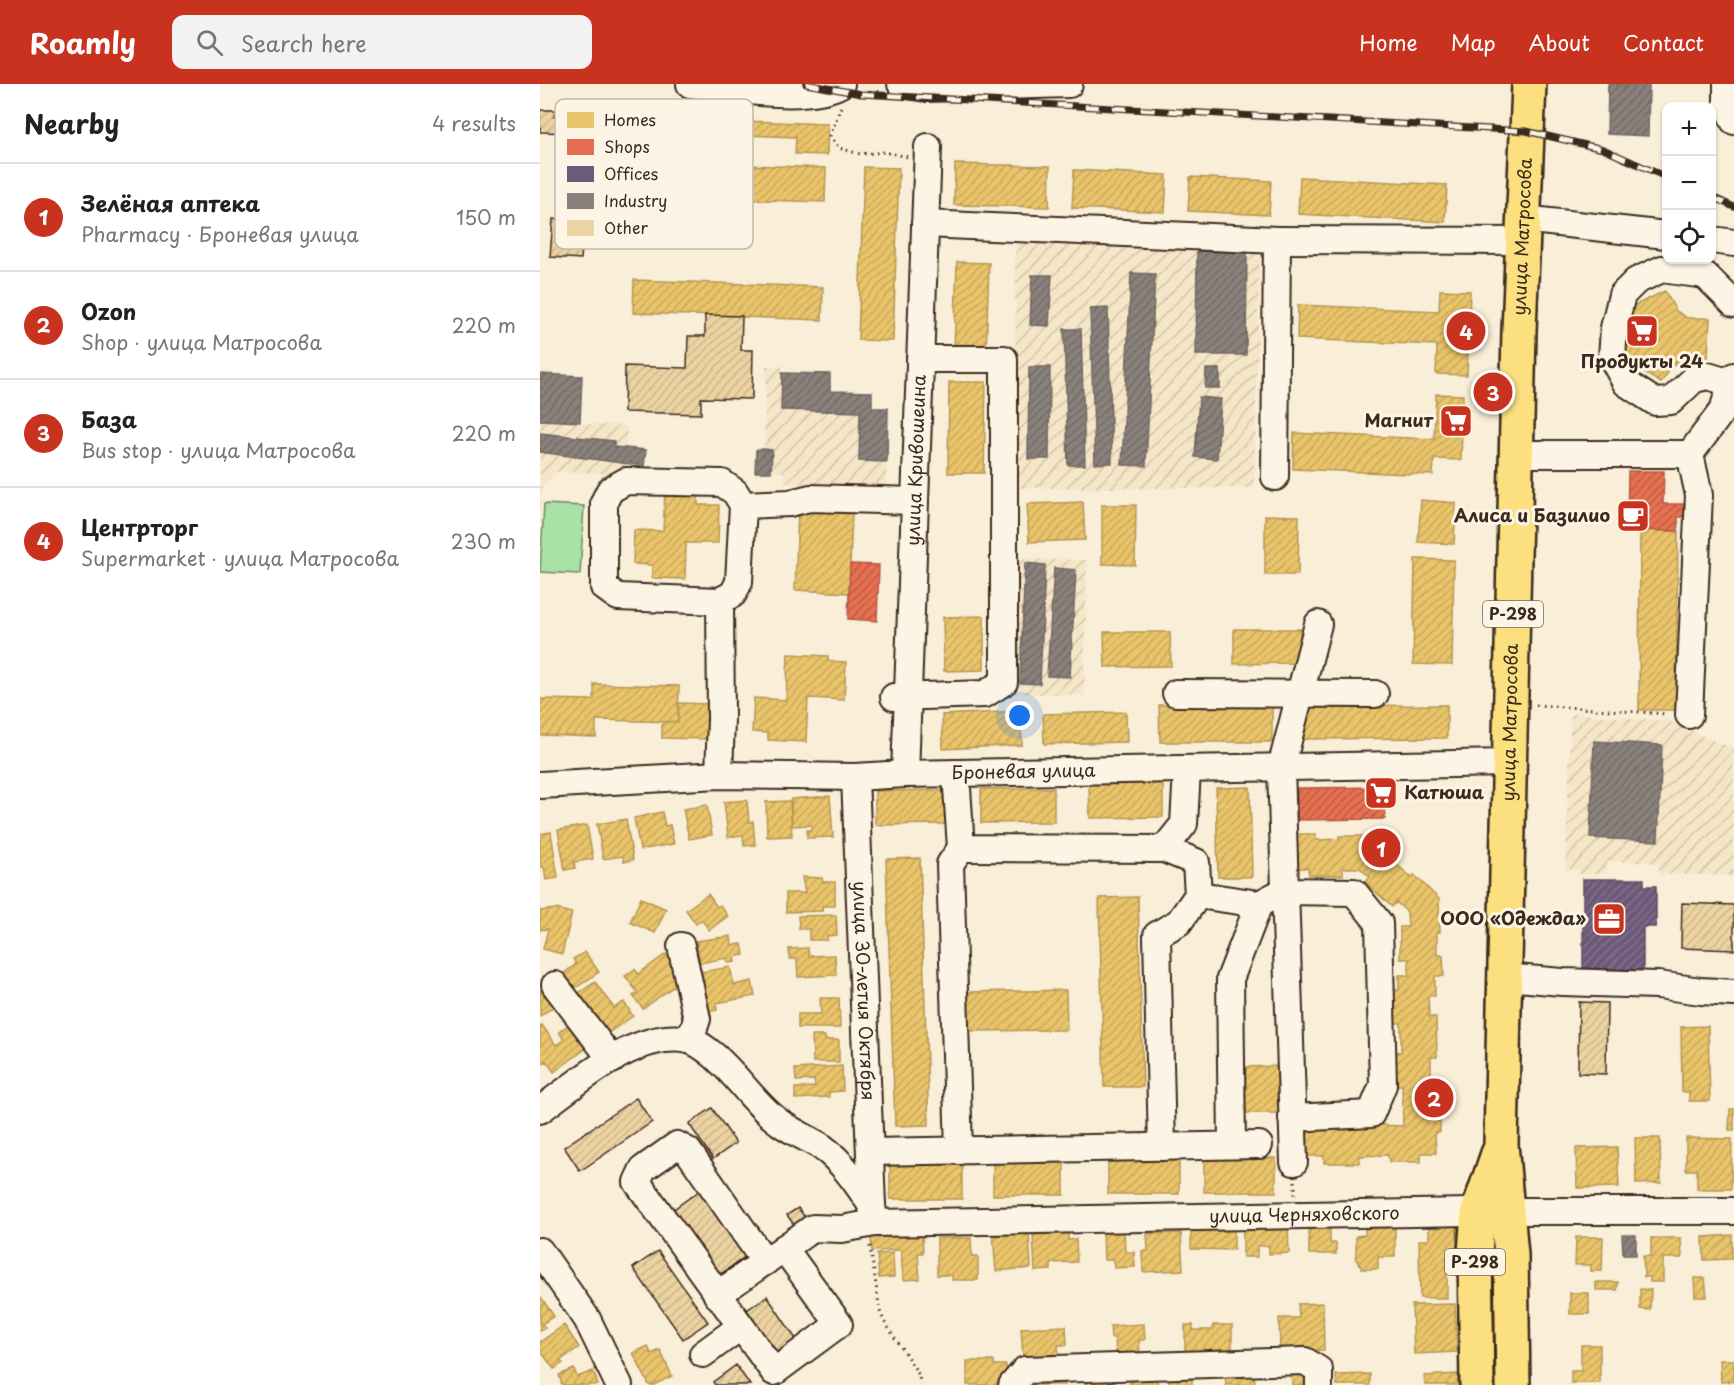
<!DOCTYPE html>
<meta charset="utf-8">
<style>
:root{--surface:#fff;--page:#f2f2f2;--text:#222;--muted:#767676;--line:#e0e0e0;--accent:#c8321e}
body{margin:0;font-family:"Playpen Sans",sans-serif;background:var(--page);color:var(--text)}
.controls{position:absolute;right:18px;top:18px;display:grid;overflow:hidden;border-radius:12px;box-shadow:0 2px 4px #0004}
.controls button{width:54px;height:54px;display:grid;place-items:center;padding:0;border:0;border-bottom:2px solid var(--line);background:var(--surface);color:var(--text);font:30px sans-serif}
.you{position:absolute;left:480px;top:632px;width:21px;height:21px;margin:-15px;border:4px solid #fff;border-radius:50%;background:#1a73e8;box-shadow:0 0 0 9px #1a73e833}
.badge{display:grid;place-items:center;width:39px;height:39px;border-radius:50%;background:var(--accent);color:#fff;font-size:20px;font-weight:700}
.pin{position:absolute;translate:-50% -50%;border:3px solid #fff;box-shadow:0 2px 6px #0006}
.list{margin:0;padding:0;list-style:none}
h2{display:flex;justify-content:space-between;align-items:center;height:78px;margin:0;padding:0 24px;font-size:26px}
h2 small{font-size:20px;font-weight:400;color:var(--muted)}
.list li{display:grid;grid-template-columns:39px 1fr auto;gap:18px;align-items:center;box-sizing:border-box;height:108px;padding:0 24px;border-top:2px solid var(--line)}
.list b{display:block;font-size:22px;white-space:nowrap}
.list p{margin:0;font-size:20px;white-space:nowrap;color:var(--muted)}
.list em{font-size:20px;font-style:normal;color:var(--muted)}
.icon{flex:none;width:33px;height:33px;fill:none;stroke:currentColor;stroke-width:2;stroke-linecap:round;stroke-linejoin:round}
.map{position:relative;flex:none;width:1194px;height:1301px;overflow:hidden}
header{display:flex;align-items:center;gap:36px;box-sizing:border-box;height:84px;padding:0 30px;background:var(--accent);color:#fff}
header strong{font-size:28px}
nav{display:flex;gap:33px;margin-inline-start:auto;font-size:21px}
.search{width:420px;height:54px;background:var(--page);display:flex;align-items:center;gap:15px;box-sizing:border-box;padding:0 21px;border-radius:12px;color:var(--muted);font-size:22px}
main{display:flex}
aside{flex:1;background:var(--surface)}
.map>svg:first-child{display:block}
.industrial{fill:url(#industrial-furrows)}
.grass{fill:url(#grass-tufts);stroke:#728662;stroke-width:1.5}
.pitch{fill:#a8e2a7;stroke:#728662;stroke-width:1.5}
.homes{fill:url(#homes-hatch);stroke:#b59653;stroke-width:1.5}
.shops{fill:url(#shops-hatch);stroke:#b35a42;stroke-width:1.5}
.offices{fill:url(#offices-hatch);stroke:#5e4b5e;stroke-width:1.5}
.industry{fill:url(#industry-hatch);stroke:#726760;stroke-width:1.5}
.building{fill:url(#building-hatch);stroke:#3b2a1e;stroke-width:1.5}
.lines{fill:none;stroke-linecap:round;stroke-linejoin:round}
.minor-casing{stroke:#3b2a1e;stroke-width:30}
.highway-casing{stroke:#3b2a1e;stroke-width:38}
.path{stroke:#3b2a1e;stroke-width:3;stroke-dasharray:1.5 4.5;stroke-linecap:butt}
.minor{stroke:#fcf5e5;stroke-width:26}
.highway{stroke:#fce080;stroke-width:33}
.rail-casing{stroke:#3b2a1e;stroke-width:7}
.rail{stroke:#fcf5e5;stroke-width:4.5;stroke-dasharray:14;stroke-linecap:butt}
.labels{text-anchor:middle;stroke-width:6;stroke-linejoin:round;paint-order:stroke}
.shield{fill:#fcf5e5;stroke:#75675a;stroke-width:1.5}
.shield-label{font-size:16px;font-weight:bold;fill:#3b2a1e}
.street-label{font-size:18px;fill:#3b2a1e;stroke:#fcf5e5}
.poi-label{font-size:18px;font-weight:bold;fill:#3b2a1e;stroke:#fcf5e5;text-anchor:end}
.key{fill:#fcf5e5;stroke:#c2b8a9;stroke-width:1.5}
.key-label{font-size:16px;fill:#3b2a1e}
</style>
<header>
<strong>Roamly</strong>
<div class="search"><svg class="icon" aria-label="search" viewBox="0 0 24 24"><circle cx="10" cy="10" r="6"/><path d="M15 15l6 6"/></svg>Search here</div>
<nav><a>Home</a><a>Map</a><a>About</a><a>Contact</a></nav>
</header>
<main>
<aside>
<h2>Nearby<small>4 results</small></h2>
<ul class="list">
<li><span class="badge">1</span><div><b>Зелёная аптека</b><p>Pharmacy · Броневая улица</p></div><em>150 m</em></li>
<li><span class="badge">2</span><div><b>Ozon</b><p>Shop · улица Матросова</p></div><em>220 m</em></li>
<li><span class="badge">3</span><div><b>База</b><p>Bus stop · улица Матросова</p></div><em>220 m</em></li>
<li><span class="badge">4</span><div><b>Центрторг</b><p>Supermarket · улица Матросова</p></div><em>230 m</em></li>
</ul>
</aside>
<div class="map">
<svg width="1194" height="1301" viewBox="0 0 1194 1301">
<defs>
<pattern id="industrial-furrows" width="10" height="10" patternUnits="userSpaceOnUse" patternTransform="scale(1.5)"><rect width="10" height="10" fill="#f5e6c8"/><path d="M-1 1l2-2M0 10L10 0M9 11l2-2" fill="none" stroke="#d3c5ab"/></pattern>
<pattern id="grass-tufts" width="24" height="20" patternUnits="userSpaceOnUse" patternTransform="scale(1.5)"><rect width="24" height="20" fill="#a8e2a7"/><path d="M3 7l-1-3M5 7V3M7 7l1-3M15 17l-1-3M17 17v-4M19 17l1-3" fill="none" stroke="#92c28f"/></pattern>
<pattern id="homes-hatch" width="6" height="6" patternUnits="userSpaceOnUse" patternTransform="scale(1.5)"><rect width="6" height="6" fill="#e9c46a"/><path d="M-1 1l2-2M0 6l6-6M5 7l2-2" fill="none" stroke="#c9a95b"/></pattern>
<pattern id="shops-hatch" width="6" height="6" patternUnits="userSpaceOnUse" patternTransform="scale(1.5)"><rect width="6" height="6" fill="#e76f51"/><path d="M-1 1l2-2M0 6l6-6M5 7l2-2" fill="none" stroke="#bc5b43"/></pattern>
<pattern id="offices-hatch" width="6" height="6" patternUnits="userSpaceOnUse" patternTransform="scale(1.5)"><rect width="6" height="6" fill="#6d597a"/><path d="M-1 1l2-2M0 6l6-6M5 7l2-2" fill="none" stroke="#83728a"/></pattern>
<pattern id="industry-hatch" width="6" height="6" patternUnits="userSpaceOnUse" patternTransform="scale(1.5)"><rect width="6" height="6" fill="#8a817c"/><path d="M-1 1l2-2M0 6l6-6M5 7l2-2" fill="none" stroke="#726a65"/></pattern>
<pattern id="building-hatch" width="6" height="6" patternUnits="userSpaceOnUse" patternTransform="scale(1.5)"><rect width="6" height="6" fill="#ecd3a2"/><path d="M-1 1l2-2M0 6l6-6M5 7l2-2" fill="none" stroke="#cbb58b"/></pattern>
</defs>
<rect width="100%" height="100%" fill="#f9eed8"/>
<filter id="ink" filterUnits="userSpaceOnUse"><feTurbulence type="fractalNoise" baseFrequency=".0167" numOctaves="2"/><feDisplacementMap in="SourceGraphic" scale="12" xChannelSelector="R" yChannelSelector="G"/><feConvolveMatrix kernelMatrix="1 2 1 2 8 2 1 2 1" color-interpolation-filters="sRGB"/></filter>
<g filter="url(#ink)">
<path class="industrial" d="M475 152 720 154 714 404H476Z
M226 282H242V289L290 290V307L332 324H348L346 401 244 399V388H231L232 366 224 365Z
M0 337 87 342 86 365 106 366 103 390 16 388 2 402 0 429Z
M476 475 547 476 544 611 473 609Z
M1031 629 1128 637 1194 665V792L1119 790 1118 779 1068 777 1066 790H1039V786L1025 785Z"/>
<path class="grass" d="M943 1169H963L965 1301H945Z"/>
<path class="pitch" d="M4 420 44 422 40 490 0 488Z"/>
<path class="homes" d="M122 34 288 40 287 71 255 70 256 53 121 48Z
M100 77 286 84 285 118 99 112Z
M415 80 510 82 509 123 414 121Z
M324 83 359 84 353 257 318 256Z
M534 86 627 91 625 128 532 124Z
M650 93 731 97 729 131 648 127Z
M760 93 907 101 905 138 758 130Z
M417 178 449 179 446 271 414 269Z
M94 196 283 203 282 236 93 229Z
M900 206 930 207 927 291 896 290 897 261 757 255 758 221 899 227Z
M1125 207 1136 227 1147 234H1170L1168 273 1148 272 1133 281 1121 299 1088 279 1091 274 1083 273 1086 227H1093L1091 223Z
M409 298H446L444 389H408Z
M896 310 923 311 921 376 894 375 893 391 753 385 754 349 894 355Z
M125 407 158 408V421H179L178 459H146L145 495 112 494V481L93 480 94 446 123 447Z
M881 416 916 419 914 460 878 458Z
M543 418 545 456 489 458 487 420Z
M562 421H596L595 481 562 480Z
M258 425 312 428 309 509 255 506Z
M725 431 759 432 758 491H725Z
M1100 446 1138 447 1136 626H1099Z
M875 475 914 476 912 581 873 580Z
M444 532V586L404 587 403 533Z
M694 545H760L761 579 694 580Z
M564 548H630L631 582 565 583Z
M248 570 288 572V577L306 578 304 616 268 614 266 658 228 656V649L212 648 214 614 246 616Z
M54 600 139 602 138 638 56 636V653L0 651V615L54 616Z
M138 619 170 620 169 655 122 654V638H138Z
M619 621H732V658H620Z
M907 621V654L763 655V622Z
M480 627 482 661 403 665 402 631Z
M586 628 587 658 504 660 503 630Z
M623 699V733L550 734 549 700Z
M710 703 712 793H678L676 704Z
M514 704V738L441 739V705Z
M408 706V740L335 741V707Z
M290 712 293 753 267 754V746H271V741L252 742 251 715Z
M207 716 209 738 213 737 215 761 204 762 203 751 188 753 184 718Z
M250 717 252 752 227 753 226 718Z
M167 721 172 751 149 755 143 725Z
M122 728 125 742 130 741 134 760 100 766 94 734Z
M86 735 93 776 84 778 83 772 63 775 57 740Z
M47 741 53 775 34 778 35 784 25 786 18 746Z
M11 748 18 794 6 796 4 783H0V750Z
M753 750H776V756L799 755V752H834L858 776 855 779 872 794 874 791 899 815 900 848H897V871H903L904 892H895V912H888L889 933H896L897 973H891V997H899V1018H892V1030L900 1029V1048H895L896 1069H881V1078H849L848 1071 819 1072V1079H784V1072H767V1041L788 1045 812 1044V1040L863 1042 862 1001H854L853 968H861V939H852V906H859V891H869V875H860V843H868L867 828 856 818 852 823 825 798 830 793 820 784H803V791H769L768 784H754Z
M380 774 389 1041 355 1042 346 775Z
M262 793 282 794 283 798H295V822H282L283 827 246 828V809H265Z
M168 810 177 823 180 821 188 832 169 846 162 836 156 840 146 826Z
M598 813 603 1003H564L559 814Z
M101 814 126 825 115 849 90 838Z
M16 825 32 829 22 870 3 865 8 845 0 846V827Z
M296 831 297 851 287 852V856H269V845H259L258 832Z
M191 852 192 861 202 860 204 871 194 873 195 878 188 879 187 874 160 879 156 857Z
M268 864 269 872 295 871 296 891 258 893 257 875H250L249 865Z
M45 868 59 888 34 905 23 890 36 880 33 875Z
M126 870 138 886 133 890 139 898 103 925 93 912 98 909 85 892 95 885 98 890Z
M190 883 194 901 212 897 215 912 176 919 177 926 168 928 161 888Z
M55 898 74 924 84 918 93 932 68 949 39 909Z
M526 906 527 946 427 947V908Z
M0 907 4 912 11 907 20 918 0 932Z
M280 914H299L300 944H258V930H281Z
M30 939 48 963 14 988 6 977 0 981V942L2 941 16 961 24 956 19 948Z
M1168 942 1170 1017H1149V1008H1142L1141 943Z
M272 952H285V956H299V978H273Z
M302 982 303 1007 289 1008V1013L255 1015V1004L275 1003 274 996 256 997 255 985Z
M737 982 738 1029H706L705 983Z
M1190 1025H1194V1046H1189Z
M1095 1054H1120L1121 1099 1096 1100Z
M1146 1054 1192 1055 1191 1105H1157V1086H1146Z
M1077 1063 1079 1103 1037 1104 1036 1064Z
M664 1074H736V1108H664Z
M568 1076H639V1110H568Z
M524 1077V1111H453V1078Z
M350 1081H422V1115H350Z
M917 1135V1175H907V1214H880L879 1156H889V1136Z
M855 1140V1173H838V1185H822L816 1175V1152L825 1151V1141Z
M748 1142 749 1169 729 1170V1162H717V1173H703V1143Z
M769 1142H790V1159H796V1170H769Z
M651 1145 694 1146V1166L651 1165Z
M584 1148 585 1168H594L595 1183 574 1184 573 1176H564L563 1149Z
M489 1149 491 1184 456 1187 453 1152Z
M528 1149V1156L536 1155 537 1178 511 1179V1186L495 1187 493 1151Z
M641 1149 643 1186 603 1188 602 1167H608L607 1150Z
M382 1150 383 1169H378L380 1195 363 1196 361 1166 332 1167 331 1153Z
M1192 1151V1175L1164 1176 1163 1153Z
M1036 1153H1063L1062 1187H1051V1181H1035Z
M397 1154H431L432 1172H438V1196H412V1191H397Z
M1111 1154H1141L1142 1174H1123V1198H1110V1193H1104L1103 1172H1111Z
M353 1169 354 1193 339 1194 337 1170Z
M1154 1194H1165L1167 1213H1155Z
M1056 1198H1078L1077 1206H1056Z
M1100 1205 1111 1206 1110 1226 1100 1225Z
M1030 1209H1049V1230H1030Z
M0 1212 14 1232 2 1240 5 1244 0 1247Z
M783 1219 784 1266 740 1267 739 1234H759L758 1220Z
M915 1220 917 1268 874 1270 872 1221Z
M604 1240 605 1256H599L600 1269 576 1270 575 1254H571L570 1242Z
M24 1241 39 1263 20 1277 23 1279 14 1285 0 1266V1258Z
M645 1241H653V1246H673V1241H692V1270L645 1271Z
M526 1242 527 1261H518L519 1271 483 1273 481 1244Z
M1041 1261H1060V1299H1031V1287H1041Z
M108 1262 111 1270 120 1266 132 1292 114 1301H109L93 1269Z
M1180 1276H1194V1297L1181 1298Z
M427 1277H454V1281H466V1301H427Z
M34 1285 37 1293 53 1287 58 1301H22L19 1291Z
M751 1286H767L768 1301H752Z
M714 1288 715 1301H686L685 1289Z
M617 1289V1301H590V1290Z
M545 1290H570V1301H545Z
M830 1290V1301H797L796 1291Z
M917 1290 918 1301H885L884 1292Z
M524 1292 525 1301H483V1296Z
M652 1293V1301H629V1294Z"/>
<path class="shops" d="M1088 387H1124L1123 420H1148V433H1138V447L1087 446Z
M310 480 339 481 337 537 308 535Z
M845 703V735L757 736V704Z"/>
<path class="offices" d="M1043 795H1104V802H1116V843H1103V890L1043 889Z"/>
<path class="industry" d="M1068 0H1109L1108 52 1067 50Z
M657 167 707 168 706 271H656Z
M591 189 615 190 606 382 582 381Z
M492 191H512L509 242 490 241Z
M568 224 572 379 555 380 550 225Z
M524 245H541L545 381H528Z
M489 283H510L509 375H488Z
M666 285H680V304H665Z
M242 289 290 290V307L332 308V324H348L347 378 319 377 320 328 241 326Z
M0 290 42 292 40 338 0 336Z
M659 313 681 315 677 375 655 373Z
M0 349 74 357V363L106 366 104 382 0 368Z
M224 365 232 366 231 388H215L216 366Z
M485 479 505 481 500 600 480 599Z
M514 484 536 486 530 593 507 592Z
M1054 657 1122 661 1118 757 1050 754Z
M1082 1151H1096V1171H1083Z"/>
<path class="building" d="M0 26H15L14 33H38L37 49 0 48Z
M13 135 44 138 41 175 10 173Z
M165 231 202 232 201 266H213L212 315 161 314V330L84 328 85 282 147 284 148 252H165Z
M1142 819 1194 821V866L1141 864Z
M1039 918 1067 919 1066 990 1038 989Z
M96 1014 112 1038 40 1087 24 1063Z
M172 1024 196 1059 173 1075 149 1040Z
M159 1107 206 1172 178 1192 131 1127Z
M258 1124 268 1137 257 1145 247 1131Z
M118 1167 168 1238 143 1255 93 1184Z
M227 1212 256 1255 236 1269 207 1226Z
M196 1281 210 1301H175L173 1298Z"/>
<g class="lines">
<g class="minor-casing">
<g id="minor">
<path d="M150 0C189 4 267 19 301 0"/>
<path d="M361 0 386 4 529 0"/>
<path d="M1187 0V22L1194 37"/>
<path d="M983 135 1126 151"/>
<path d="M385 140 737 156 735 393"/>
<path d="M737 156 983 157"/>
<path d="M1172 156 1194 159"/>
<path d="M1191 299 1168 292 1154 295 1131 317 1115 318 1086 299 1072 274 1074 244 1082 211 1096 197 1122 185 1165 191 1194 220"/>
<path d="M977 370H1150"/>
<path d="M86 397 182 399 195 408 203 421 199 498 193 510 180 517 78 513 64 503V418L70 406Z"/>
<path d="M203 421 250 419 270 414 375 417"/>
<path d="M636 609 835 610"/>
<path d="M354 613 445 610 464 598V275H380"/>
<path d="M1149 631 1159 411 1150 370 1183 326 1194 292"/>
<path d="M416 689 421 764 624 765 644 740 647 686"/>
<path id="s1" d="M365 690 388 63"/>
<path d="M179 691 181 635 180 517"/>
<path id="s2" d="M315 693 332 1122 335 1139"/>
<path id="s3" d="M0 701 179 691 315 693 365 690 969 679"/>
<path d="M658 811 719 820"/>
<path d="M141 862 157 935 150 956"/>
<path d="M965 893 1022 898 1118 901 1161 907 1194 909"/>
<path d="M15 901 72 976"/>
<path d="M0 1026C39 998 97 945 149 956 156 958 166 965 172 970 197 990 213 1019 239 1038 252 1048 268 1054 282 1063 303 1078 318 1101 332 1122"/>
<path d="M692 1061 690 895 719 820 744 807 814 808 839 839 843 1001 831 1030 752 1034"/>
<path d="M622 1063 617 851 639 838 658 811 656 778 624 765"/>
<path d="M419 1067 410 780 421 764"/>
<path d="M330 1068 719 1061"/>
<path d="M754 1078 741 684 778 540"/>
<path d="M0 1167 47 1235 79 1301"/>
<path d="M225 1178 148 1067 137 1061 103 1085 97 1098 234 1288 299 1240 244 1164"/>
<path id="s4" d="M177 1211 273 1144 302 1145 335 1139 984 1127H1194"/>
<path d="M163 1270 200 1243"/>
<path d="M472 1301 485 1286 765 1277 779 1286V1301"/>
</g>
</g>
<g class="highway-casing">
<g id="highway">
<path d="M937 1301 935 1169 938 1128 958 1070"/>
<path id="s5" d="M973 1301 971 1171 961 1060 979 247 989 0"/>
</g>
</g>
<path class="path" d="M320 10 343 7
M301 23 290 52 299 64 320 70 344 68 368 73
M996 621 1127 630
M755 1097V1111
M330 1162 340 1227 344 1237 379 1291 380 1301"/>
<use href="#minor" class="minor"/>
<use href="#highway" class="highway"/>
<g class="rail-casing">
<path id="rail" d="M266 0 321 10 986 47 1063 65 1126 93
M1172 113 1194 123"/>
</g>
<use href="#rail" class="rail"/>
</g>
</g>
<defs>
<g id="supermarket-square" transform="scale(1.725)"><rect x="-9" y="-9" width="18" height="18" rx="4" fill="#c8321e" stroke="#fcf5e5"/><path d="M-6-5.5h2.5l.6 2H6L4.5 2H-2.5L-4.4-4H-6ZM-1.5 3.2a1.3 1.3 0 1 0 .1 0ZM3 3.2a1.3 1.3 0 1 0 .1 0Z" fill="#fff"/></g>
<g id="cafe-square" transform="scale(1.725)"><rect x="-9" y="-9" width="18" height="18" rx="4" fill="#c8321e" stroke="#fcf5e5"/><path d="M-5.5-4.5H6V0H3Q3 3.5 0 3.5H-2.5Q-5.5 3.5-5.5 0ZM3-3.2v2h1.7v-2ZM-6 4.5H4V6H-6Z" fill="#fff"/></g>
<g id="office-square" transform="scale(1.725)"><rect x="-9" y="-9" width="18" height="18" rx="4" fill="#c8321e" stroke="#fcf5e5"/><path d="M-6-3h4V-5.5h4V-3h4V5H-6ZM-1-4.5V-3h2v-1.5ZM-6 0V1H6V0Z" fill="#fff"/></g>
</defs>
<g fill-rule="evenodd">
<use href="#supermarket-square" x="1102" y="247"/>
<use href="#supermarket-square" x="916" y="337"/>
<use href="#cafe-square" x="1093" y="432"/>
<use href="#supermarket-square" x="841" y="709"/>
<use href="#office-square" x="1069" y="835"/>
</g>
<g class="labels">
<g class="shield">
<rect x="943" y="517" width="60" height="26" rx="4.5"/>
<rect x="905" y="1165" width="60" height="26" rx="4.5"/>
</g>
<g class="shield-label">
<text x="973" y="536">Р-298</text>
<text x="935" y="1184">Р-298</text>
</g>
<g class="street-label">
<text dy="6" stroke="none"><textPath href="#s5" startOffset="1149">улица Матросова</textPath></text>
<text dy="6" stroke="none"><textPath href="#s1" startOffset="314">улица Кривошеина</textPath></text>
<text dy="6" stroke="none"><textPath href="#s5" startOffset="663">улица Матросова</textPath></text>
<text dy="6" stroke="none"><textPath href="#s3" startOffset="484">Броневая улица</textPath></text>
<text dy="6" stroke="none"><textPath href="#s2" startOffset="214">улица 30-летия Октября</textPath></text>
<text dy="6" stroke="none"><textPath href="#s4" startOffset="609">улица Черняховского</textPath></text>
</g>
<g class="poi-label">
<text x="1102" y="284" text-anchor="middle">Продукты 24</text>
<text x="893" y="343">Магнит</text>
<text x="1070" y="438">Алиса и Базилио</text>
<text x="864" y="715" text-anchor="start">Катюша</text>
<text x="1046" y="841">ООО «Одежда»</text>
</g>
</g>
<rect x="15" y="15" width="198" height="150" rx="9" class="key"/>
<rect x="27" y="28" width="27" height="16" fill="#e9c46a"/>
<rect x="27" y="55" width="27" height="16" fill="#e76f51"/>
<rect x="27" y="82" width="27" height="16" fill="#6d597a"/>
<rect x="27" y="109" width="27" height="16" fill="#8a817c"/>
<rect x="27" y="136" width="27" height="16" fill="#ecd3a2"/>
<g class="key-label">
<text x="64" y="42">Homes</text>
<text x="64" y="69">Shops</text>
<text x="64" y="96">Offices</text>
<text x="64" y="123">Industry</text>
<text x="64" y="150">Other</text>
</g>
</svg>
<div class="controls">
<button>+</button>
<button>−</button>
<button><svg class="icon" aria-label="locate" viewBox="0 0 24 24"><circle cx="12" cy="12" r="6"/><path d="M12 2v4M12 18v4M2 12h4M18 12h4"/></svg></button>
</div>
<div class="you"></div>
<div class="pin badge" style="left:841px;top:764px">1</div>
<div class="pin badge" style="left:894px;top:1014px">2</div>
<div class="pin badge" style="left:953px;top:308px">3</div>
<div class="pin badge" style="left:926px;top:247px">4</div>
</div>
</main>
